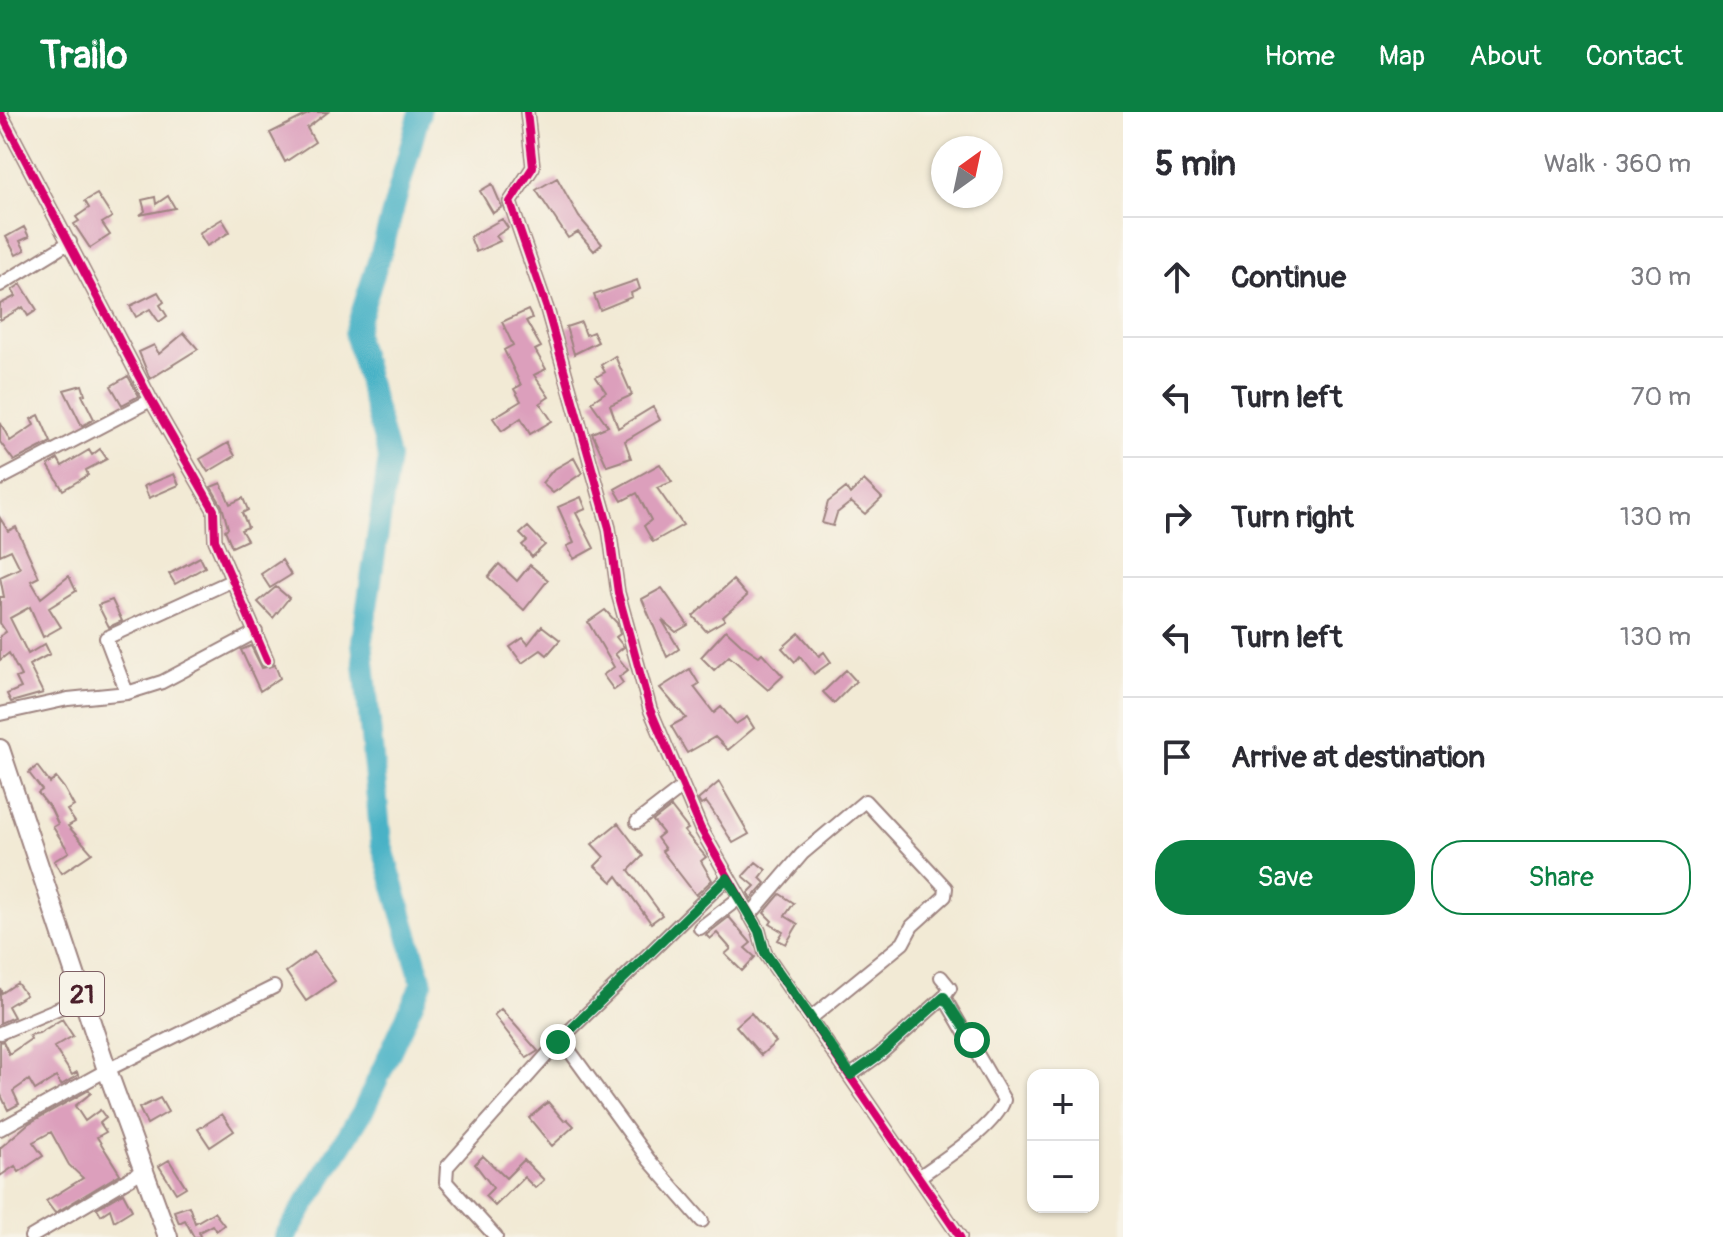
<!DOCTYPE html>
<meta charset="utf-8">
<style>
:root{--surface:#fff;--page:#f7f7f7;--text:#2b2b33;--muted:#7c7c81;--line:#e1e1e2;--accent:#0b8043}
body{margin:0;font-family:Pangolin,sans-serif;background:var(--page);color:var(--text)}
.controls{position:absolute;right:24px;bottom:24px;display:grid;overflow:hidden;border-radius:16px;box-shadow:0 2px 6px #0004}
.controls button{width:72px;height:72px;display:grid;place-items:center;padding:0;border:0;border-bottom:2px solid var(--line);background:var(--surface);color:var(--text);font:40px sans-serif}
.compass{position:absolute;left:931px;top:24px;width:72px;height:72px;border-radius:50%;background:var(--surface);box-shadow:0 2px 6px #0004;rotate:33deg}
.stop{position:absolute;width:24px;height:24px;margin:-18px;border:6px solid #0b8043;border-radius:50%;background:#fff}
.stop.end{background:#0b8043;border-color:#fff;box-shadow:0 2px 8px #0008}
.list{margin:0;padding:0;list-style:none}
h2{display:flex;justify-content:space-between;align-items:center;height:104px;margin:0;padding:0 32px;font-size:34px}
h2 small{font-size:26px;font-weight:400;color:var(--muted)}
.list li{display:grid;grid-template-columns:52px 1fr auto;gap:24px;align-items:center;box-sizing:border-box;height:120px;padding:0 32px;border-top:2px solid var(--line)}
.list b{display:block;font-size:30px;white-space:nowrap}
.list em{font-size:26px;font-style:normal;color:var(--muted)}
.actions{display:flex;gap:16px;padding:24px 32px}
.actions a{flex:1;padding:18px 0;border:2px solid var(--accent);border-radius:32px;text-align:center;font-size:28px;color:var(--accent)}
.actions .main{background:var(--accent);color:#fff}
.icon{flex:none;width:44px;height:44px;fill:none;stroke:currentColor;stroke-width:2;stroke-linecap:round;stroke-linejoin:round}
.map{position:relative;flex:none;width:1123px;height:1125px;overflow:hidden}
header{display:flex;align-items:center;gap:48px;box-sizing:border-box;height:112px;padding:0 40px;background:var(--accent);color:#fff}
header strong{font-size:38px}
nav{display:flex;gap:44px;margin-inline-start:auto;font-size:28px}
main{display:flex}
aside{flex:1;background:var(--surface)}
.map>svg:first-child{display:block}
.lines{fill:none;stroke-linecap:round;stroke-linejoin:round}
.river{stroke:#48b2c6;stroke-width:22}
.building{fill:#dc9fbc}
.minor-casing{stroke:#9e8480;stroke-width:16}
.highway-casing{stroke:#9e8480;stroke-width:22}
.minor{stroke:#fff;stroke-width:12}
.highway{stroke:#fff;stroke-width:18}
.cycleway-casing{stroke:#f7f3e8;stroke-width:13}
.cycleway{stroke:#d6006c;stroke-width:8}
.route{stroke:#0b8043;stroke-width:10}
.labels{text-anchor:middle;stroke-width:6;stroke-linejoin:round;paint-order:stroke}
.shield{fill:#f7f3e8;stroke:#7e5f64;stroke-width:2}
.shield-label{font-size:26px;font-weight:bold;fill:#4a1f2b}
</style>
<header>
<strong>Trailo</strong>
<nav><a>Home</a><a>Map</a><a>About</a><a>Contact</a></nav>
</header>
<main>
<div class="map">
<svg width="1123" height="1125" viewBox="0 0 1123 1125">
<rect width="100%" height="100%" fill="#f7f3e8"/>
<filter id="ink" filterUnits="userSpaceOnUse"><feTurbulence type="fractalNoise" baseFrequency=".0125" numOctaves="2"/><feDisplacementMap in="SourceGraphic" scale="16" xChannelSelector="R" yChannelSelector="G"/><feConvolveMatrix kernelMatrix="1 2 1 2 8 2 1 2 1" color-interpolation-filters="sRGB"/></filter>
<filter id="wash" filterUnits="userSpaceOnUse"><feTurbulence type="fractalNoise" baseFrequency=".006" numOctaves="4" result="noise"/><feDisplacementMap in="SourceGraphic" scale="32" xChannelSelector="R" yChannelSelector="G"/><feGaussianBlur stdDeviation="1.8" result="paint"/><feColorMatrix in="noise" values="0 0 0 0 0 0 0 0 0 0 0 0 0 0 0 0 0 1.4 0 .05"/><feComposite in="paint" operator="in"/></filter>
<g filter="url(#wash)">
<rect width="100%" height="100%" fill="#f2ead5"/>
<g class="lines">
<path class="river" d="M285 1125 363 999 422 871 381 730 362 529 389 346 355 221 384 131 420 0"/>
</g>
<g id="blocks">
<path class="building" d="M312 0H328L307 16 315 30 285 50 270 21Z
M557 66 579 105 602 132 594 139 578 120 568 126 536 78Z
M492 72 502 95 493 101 480 79Z
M97 82 112 105 102 111 110 123 90 136 74 112 79 109 76 105 89 96 85 89Z
M168 84 175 96 140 103 145 99 142 88 155 85 156 92Z
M222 107 230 120 207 134 199 121Z
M502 107 508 116 496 124 500 129 476 140 470 125Z
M24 115 29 125 20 129 25 138 16 143 6 125Z
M637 168 640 177 631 181 632 185 600 198 594 183Z
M21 172 37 198 28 204 23 195 0 208V192L16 184 12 178Z
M158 180 164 190 160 193 167 204 159 210 150 197 136 205 130 194Z
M528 198 532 206 526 209 541 235 535 238 546 257 534 263 549 285 540 291 552 309 530 322 521 306 502 319 493 306 521 289 514 277 521 273 504 238 513 233 502 210Z
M581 210 586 223 593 220 598 230 574 242 566 215Z
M184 221 198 237 150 267 139 240 154 233 159 242Z
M615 244 632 283 610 293 618 316 653 295 660 308 625 329 631 346 607 354 592 321 608 314 591 290 606 280 596 265 605 260 601 253Z
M128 264 139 284 122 293 111 274Z
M82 273 85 282 82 283 94 307 82 314 64 278Z
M39 303 51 330 14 349 0 330V310L10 329 34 313 31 307Z
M228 331 235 344 208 360 200 347Z
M100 337 107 347 86 358 88 363 63 378 48 353 58 347 62 354 89 338 92 343Z
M574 346 582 361 553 381 542 371 553 358Z
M660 352 672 370 657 376 683 413 653 430 644 414 651 408 637 381 622 389 615 377Z
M174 362 179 373 149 386 144 374Z
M864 368 882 386 865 402 851 390 837 401 833 414 822 411 828 390 846 376 850 382Z
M221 371 230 392 243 386 248 398 242 401 248 415 241 418 247 428 232 435 225 418 228 416 222 394 211 375Z
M581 385 586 397 576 401 594 436 574 447 567 434 574 431 558 395Z
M0 406 8 419 16 415 39 465 31 469 41 486 69 464 76 479 49 496 61 515 43 525 30 495 10 506 28 542 45 532 50 542 29 553 43 581 11 590 7 582 21 576 16 566 21 564 9 541 0 548V524L6 520 0 511V485H4L0 465 20 456 11 438 0 443Z
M528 415 545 433 532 445 522 433 527 429 520 422Z
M200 445 205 455 175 472 169 462Z
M282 448 291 463 270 476 261 462Z
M499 452 517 469 530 453 548 468 524 498 488 465Z
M733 468 747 484 723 505 725 508 706 519 693 504Z
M276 475 289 486 273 506 258 490Z
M662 476 688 513 676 520 662 508 679 537 667 545 642 487Z
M112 488 122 509 109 515 98 493Z
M605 498 617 511 620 522 616 525 624 535 615 542 628 558 619 565 623 571 614 578 603 563 614 555 588 510Z
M542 514 560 528 547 543 541 538 522 551 510 535 523 526 528 532Z
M726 518 741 532 759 544 762 541 783 564 768 578 729 544 714 558 701 545Z
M799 521 819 544 824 540 831 550 814 562 800 544 795 550 782 536Z
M251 534 262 556 275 553 280 566 260 579 241 538Z
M690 557 699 572 694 575 714 601 721 595 736 612 747 605 754 616 728 638 715 625 687 641 671 614 686 606 660 576Z
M846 558 856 569 834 591 823 580Z
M37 654 50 671 56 666 64 676 74 694 67 698 75 710 68 714 92 741 62 761 54 749 69 740 53 715 58 712 51 697 38 681 42 678 29 661Z
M719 670 749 722 733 731 712 698 706 690 701 693 698 688Z
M671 695 688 717 684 719 706 745 701 749 712 768 696 783 662 739 665 737 657 726 663 721 653 709Z
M618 711 643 744 629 758 662 803 651 811 617 764 612 770 595 754 604 745 592 732Z
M756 750 766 758 760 766 765 771 751 787 748 781 755 774 743 764Z
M780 782 794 791 785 804 798 812 786 832 778 828 783 820 770 812 772 809 764 801Z
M729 805 751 831 745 836 755 845 742 859 725 842 731 837 717 821 710 827 706 823Z
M314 840 335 869 306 889 286 860Z
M17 871 26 883 8 894 14 905 0 911V876L2 881Z
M501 897 538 939 527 946 494 903Z
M751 901 776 930 761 943 736 914Z
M62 907 73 924 54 935 72 963 77 960 78 963 61 973 56 965 35 978 29 968 13 979 19 992 8 998 0 981V930L3 929 9 942 31 927 29 923 39 921Z
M89 978 91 981 75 994 85 1009 100 998 106 1006 100 1011 106 1020 97 1025 120 1062 55 1101 46 1089 83 1066 69 1053 51 1020 33 1030 43 1044 19 1060 15 1054 0 1064V1036L29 1011Z
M160 986 168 1000 147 1012 139 996Z
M548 990 564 1009 567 1007 574 1014 552 1034 529 1006Z
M222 1002 234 1019 210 1035 198 1017Z
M483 1044 506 1066 524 1048 544 1068 535 1076 524 1065 495 1094 485 1084 493 1076 475 1052Z
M169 1048 186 1075 176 1081 159 1054Z
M123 1081 132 1098 114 1109 110 1097 101 1103 97 1096Z
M189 1094 195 1111 214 1100 224 1113 216 1119 212 1113 199 1120 200 1125H194L185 1108 179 1111 174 1099Z"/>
</g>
</g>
<g filter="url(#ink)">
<use href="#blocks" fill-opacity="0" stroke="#9e8480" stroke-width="2"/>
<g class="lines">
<g class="minor-casing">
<path id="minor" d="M0 0 151 288 214 398 215 428 267 548
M527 0 533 55 510 90 547 197 609 416 618 481 650 597 701 717 759 819 765 841 960 1125
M0 173 70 130
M0 367 151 288
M127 581 106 526 231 469
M0 602 68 587 127 581 162 570 256 520
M637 710 681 676
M749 804 802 742 865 689 946 776 945 784 912 814 903 831 811 906
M700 816 738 787
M941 865 950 876 944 885
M0 921 83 886
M561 927 649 1048 702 1109
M851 963 879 943 944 885 1004 988C996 1015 942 1048 919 1065
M0 1017 107 958 274 875
M31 1125 144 1058
M496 1125 446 1070 447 1055 561 927 727 766"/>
</g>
<g class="highway-casing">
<path id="highway" d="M0 637 107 958 168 1125"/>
</g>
<use href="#minor" class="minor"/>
<use href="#highway" class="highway"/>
<g class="cycleway-casing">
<path id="cycleway" d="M0 0 151 288 214 398 215 428 267 548
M527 0 533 55 510 90 547 197 609 416 618 481 650 597 701 717 759 819 765 841 960 1125"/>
</g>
<use href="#cycleway" class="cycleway"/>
</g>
</g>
<g class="lines" filter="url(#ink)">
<path class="route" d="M558 930 727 766 759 819 765 841 851 963 879 943 944 885 972 928"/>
</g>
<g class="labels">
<rect class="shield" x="60" y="860" width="44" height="44" rx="6"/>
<g class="shield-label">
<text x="82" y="891">21</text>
</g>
</g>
</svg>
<div class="controls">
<button>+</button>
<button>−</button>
</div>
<svg class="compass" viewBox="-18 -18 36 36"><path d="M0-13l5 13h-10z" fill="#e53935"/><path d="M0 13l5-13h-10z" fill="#7c7c81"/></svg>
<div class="stop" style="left:972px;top:928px"></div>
<div class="stop end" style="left:558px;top:930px"></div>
</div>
<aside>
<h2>5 min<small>Walk · 360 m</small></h2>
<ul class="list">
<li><svg class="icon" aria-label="ahead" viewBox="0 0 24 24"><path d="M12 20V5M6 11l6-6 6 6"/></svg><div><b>Continue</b></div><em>30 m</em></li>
<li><svg class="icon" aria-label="left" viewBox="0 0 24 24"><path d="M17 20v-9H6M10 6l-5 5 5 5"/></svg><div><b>Turn left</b></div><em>70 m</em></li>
<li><svg class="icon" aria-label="right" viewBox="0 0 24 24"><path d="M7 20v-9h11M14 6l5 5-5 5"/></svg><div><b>Turn right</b></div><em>130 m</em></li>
<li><svg class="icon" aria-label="left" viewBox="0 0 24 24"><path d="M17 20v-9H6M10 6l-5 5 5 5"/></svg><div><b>Turn left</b></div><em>130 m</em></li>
<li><svg class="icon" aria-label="arrive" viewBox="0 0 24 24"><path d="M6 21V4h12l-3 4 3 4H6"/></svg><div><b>Arrive at destination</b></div></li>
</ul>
<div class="actions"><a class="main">Save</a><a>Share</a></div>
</aside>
</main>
